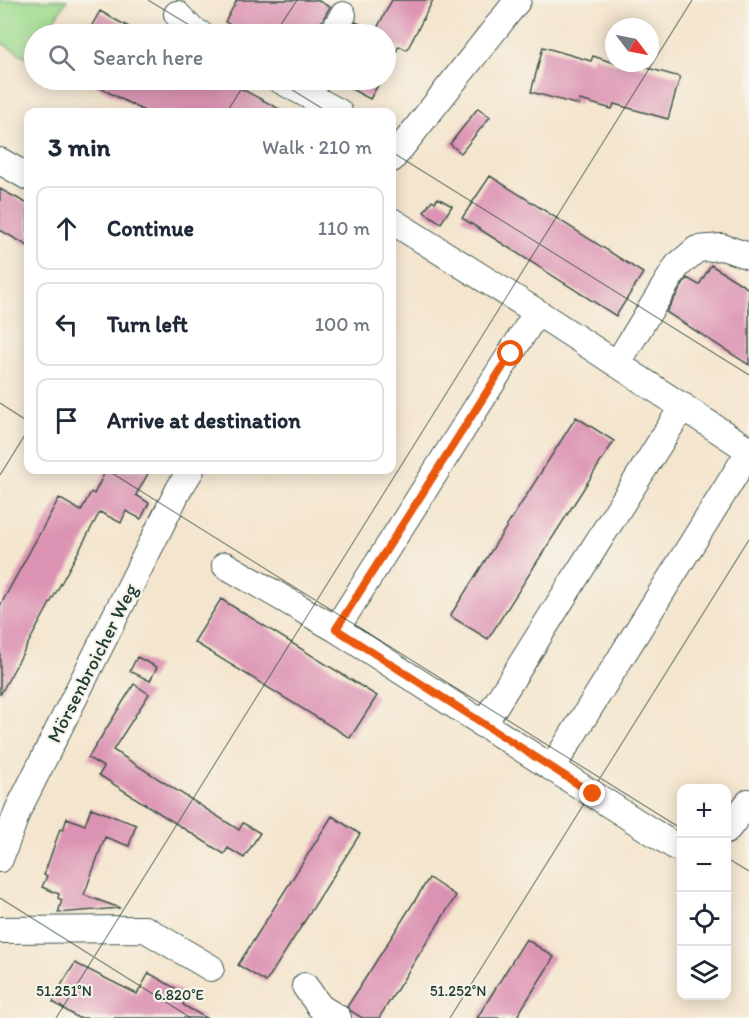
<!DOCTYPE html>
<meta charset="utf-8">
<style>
:root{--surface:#fff;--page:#f2f2f3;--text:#1f2937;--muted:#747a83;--line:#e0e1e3}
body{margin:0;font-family:Itim,sans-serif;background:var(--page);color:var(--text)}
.controls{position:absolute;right:18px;bottom:18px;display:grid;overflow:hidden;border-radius:12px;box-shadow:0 3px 15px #0003}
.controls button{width:54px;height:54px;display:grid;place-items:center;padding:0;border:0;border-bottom:2px solid var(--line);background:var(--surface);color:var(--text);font:30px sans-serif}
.compass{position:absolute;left:605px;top:18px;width:54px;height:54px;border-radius:50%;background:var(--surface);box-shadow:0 3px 15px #0003;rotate:122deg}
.stop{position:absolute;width:18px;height:18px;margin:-14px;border:4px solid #ea580c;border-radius:50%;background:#fff}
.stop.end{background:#ea580c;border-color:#fff;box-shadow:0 2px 6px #0008}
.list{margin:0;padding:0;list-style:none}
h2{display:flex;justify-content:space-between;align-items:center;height:78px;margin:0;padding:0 24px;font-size:26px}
h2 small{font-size:20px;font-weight:400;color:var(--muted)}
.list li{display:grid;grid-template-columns:39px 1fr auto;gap:18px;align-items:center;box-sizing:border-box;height:84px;margin:0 12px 12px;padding:0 12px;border:2px solid var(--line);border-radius:12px}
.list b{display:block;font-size:22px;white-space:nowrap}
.list em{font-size:20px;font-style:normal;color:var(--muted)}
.icon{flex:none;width:33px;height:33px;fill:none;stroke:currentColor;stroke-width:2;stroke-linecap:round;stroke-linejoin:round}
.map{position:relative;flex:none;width:749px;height:1018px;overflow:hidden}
.search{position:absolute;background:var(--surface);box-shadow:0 3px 15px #0003;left:24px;top:24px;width:372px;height:66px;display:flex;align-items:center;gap:15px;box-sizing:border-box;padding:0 21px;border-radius:33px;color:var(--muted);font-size:22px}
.panel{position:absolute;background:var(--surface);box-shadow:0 3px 15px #0003;left:24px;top:108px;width:372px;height:366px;border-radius:12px}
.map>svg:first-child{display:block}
.green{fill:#9edb8f;stroke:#5e8c62;stroke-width:1.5}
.building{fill:#dc93b3}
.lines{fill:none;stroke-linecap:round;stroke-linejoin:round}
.minor-casing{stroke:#3f564b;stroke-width:28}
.minor{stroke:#fff;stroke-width:26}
.route{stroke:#ea580c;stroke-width:8}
.ticks{fill:none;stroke:#1f3d34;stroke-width:1.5;stroke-opacity:0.45}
.labels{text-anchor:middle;stroke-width:4.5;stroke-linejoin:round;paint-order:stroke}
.street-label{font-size:20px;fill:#1f3d34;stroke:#f7f3e8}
.ticks-label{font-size:15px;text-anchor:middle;fill:#1f3d34;stroke:#f7f3e8;stroke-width:4.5;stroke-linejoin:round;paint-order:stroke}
</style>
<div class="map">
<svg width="749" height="1018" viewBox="0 0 749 1018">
<rect width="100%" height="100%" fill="#f7f3e8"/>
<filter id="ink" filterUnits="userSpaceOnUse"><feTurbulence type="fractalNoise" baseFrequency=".0167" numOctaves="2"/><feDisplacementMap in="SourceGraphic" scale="12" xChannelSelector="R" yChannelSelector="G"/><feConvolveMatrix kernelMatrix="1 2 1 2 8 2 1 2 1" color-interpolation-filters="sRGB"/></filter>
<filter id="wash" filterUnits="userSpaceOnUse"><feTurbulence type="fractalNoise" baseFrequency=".008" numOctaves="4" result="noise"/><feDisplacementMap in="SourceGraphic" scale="24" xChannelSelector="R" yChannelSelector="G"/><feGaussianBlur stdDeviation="1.35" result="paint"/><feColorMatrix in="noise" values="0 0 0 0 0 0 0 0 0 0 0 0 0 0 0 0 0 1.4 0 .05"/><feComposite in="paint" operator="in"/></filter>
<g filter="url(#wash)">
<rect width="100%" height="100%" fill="#f4e5ce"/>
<path class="green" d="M0 0H67L45 34H34V52L30 59 0 42Z"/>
<g id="blocks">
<path class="building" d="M237 0H317L330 7 319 26 317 34H248L225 22Z
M392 0H433L407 50 399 46 386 71V34H349L356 22 375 32Z
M100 11 114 19 142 34H87Z
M543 47 591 61 593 56 614 63H630L680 77 668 119 614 104 612 109 580 100 579 105 531 92Z
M85 80H225L285 112H146Z
M334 80H381L370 99Z
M478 108 490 117 461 153 450 144Z
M490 176 643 273 616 316 462 218Z
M0 189 28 204V246L0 230Z
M438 198 452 206 441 223 424 212 432 200 435 202Z
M711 265 749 289V365L666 312 687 278 699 285Z
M576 417 614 441 488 639 450 616Z
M106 470H150L136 495 149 503 141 519 126 511 121 523 100 512 0 695V606L59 498 81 511 91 492 94 494Z
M221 599 377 696 350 738 194 642Z
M137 657 157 667 150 681 130 671Z
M134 684 149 694 113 750 239 830 243 823 260 833 244 858 228 848 224 854 99 775 104 767 88 758Z
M91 808 136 825 129 846 105 837 84 895 120 908 58 913 62 900 58 898 59 894 42 887 47 876 44 875 60 829 63 830 67 818 85 825Z
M332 816 360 834 266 982 238 965Z
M429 878 456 896 379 1018H362L351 1011 347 1007Z
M526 939 554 957 516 1018H477Z
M75 963 137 994 149 973 187 995 183 1005 206 1018H78L53 1002 63 982Z"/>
</g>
</g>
<g filter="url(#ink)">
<use href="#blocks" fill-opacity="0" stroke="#3f564b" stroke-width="1.5"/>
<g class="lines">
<g class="minor-casing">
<path id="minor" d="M177 14 192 30 200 34
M332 34 343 15
M280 80 339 112
M392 159 518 0
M0 161 28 177
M392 221 537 312 749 450
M617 364 677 266 697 249 722 247 749 256
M225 565 336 629 552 768 749 452
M336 629 537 312
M483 725 683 406
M552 768 676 847 682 848
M726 831 749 802
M0 859 18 810 179 489 191 470
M0 930 145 929 211 968
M305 986 320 1007 338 1018"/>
</g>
<use href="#minor" class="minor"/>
</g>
</g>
<g class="lines" filter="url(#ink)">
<path class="route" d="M511 354 336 629 593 794"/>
</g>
<path class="ticks" d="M148 0 204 34M275 34 297 0M276 80 328 112M227 112 247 80M392 152 749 375M0 403 28 421M107 470 682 829M0 475 28 430M726 857 749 871M0 898 191 1018M56 1018 692 0M450 1018 749 540"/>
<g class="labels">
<g class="street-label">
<text transform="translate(92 663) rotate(-63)" y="7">Mörsenbroicher Weg</text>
</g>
</g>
<g class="ticks-label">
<text x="64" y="996">51.251°N</text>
<text x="458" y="996">51.252°N</text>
<text x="179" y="1000">6.820°E</text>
</g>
</svg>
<div class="controls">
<button>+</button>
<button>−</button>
<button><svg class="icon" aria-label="locate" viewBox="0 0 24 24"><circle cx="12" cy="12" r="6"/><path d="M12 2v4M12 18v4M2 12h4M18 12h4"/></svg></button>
<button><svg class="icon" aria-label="layers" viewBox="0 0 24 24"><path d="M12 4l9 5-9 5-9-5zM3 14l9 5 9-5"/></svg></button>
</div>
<svg class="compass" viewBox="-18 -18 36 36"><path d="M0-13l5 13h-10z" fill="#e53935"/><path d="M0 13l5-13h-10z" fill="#747a83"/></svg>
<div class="stop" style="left:511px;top:354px"></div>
<div class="stop end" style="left:593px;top:794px"></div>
<div class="search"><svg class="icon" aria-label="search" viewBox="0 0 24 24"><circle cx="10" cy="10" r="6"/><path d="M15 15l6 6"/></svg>Search here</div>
<section class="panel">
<h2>3 min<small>Walk · 210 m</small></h2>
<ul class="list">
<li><svg class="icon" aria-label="ahead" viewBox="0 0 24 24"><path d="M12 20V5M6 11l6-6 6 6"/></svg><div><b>Continue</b></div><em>110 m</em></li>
<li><svg class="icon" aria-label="left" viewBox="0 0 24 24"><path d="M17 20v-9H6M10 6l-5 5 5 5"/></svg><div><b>Turn left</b></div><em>100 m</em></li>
<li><svg class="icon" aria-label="arrive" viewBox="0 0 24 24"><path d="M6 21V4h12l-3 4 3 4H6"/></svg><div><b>Arrive at destination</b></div></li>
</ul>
</section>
</div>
